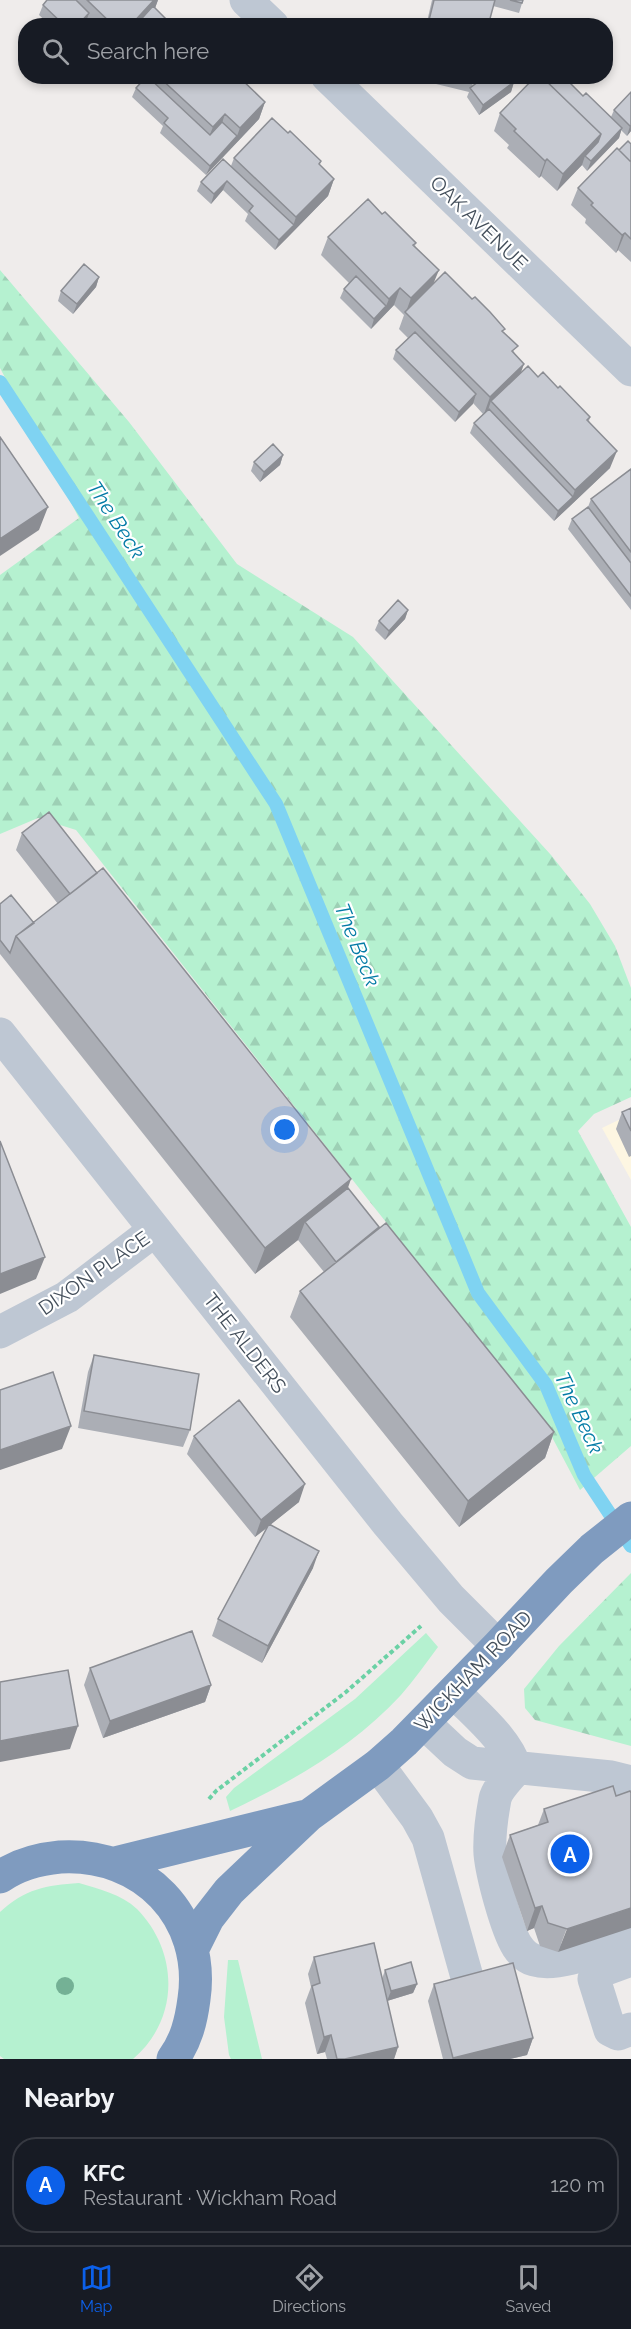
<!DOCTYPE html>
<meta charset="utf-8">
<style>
:root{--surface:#171b24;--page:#20242c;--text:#f1f3f6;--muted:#9ea1a6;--line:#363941;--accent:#0c60e9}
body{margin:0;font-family:Raleway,sans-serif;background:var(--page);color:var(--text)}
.you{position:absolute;left:285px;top:1130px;width:21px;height:21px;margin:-15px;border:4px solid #fff;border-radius:50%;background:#1a73e8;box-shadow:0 0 0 9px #1a73e833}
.badge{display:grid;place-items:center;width:39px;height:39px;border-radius:50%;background:var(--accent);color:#fff;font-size:20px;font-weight:700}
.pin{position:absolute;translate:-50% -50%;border:3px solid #fff;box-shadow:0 2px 6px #0006}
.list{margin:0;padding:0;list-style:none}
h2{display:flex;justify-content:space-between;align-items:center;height:78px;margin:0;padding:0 24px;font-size:26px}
h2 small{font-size:20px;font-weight:400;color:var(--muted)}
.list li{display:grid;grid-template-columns:39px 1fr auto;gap:18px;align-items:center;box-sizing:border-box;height:96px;margin:0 12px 12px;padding:0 12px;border:2px solid var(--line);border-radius:24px}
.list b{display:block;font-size:22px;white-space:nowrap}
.list p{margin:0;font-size:20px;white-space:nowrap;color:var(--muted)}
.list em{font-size:20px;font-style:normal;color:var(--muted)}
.icon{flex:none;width:33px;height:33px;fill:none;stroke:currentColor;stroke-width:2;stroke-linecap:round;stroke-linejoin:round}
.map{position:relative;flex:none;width:631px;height:2059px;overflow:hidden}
.search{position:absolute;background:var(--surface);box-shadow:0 3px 9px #0003;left:18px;right:18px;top:18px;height:66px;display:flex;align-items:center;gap:15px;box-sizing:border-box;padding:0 21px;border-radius:24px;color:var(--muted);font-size:22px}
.sheet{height:186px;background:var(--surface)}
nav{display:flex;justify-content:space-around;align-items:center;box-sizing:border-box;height:84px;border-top:2px solid var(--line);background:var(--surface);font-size:16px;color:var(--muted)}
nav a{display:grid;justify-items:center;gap:3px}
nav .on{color:var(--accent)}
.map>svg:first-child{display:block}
.commercial{fill:#fdf6e2}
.green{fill:#b5f1d0}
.forest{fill:url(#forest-firs)}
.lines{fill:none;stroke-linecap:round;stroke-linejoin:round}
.stream{stroke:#7fd3f2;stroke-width:14}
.path{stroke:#6bd1a5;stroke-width:4;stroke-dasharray:4.5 3;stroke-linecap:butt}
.minor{stroke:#bec7d3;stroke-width:33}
.highway{stroke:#7f9bbf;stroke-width:33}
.tree{fill:#74b195}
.wall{fill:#abaeb5}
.shaded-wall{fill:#8b8d93}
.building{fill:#c7cad2;stroke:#8b8d93;stroke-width:1.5}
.labels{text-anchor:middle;stroke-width:4.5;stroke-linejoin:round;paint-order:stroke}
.street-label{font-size:20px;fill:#434e5a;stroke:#fff}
.water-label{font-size:21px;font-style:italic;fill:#037ba6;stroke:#fff}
</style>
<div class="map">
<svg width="631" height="2059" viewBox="0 0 631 2059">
<defs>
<pattern id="forest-firs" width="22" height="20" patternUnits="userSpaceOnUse" patternTransform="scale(1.5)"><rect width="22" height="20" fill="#b5f1d0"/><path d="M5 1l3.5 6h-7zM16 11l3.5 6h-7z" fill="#9dd0b5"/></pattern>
</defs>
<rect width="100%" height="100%" fill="#efeceb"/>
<path class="commercial" d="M631 1114V1180L602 1128Z"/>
<path class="green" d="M426 1633 438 1647C426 1663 414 1680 401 1695 353 1747 293 1781 230 1811L226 1797 234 1788 355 1699Z
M79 1883C99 1889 121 1894 137 1909 179 1952 180 2019 133 2059H4L0 2056V1912C25 1889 46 1885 79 1883Z
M228 1960H238L262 2059H231L229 2055 224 2017Z"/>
<path class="forest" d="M0 270 129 422 237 564 353 637 551 855 590 904 615 946 631 988V1097L594 1114 578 1131 631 1227V1446L580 1490 544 1422 76 830 38 818 0 834V575L79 518 0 368Z
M631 1573V1746L535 1720 525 1708 524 1689 559 1646Z"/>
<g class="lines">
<path class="stream" d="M0 382 276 804 478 1293 546 1385 584 1475 631 1546"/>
<path class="path" d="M209 1799 216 1791 346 1692 421 1626"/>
<path class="minor" d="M246 0 273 26
M327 76 631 370
M0 1034 388 1524 451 1599 498 1646
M0 1332 67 1297 155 1230
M454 1692C475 1714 507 1739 516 1769
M424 1723 455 1752 472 1763 611 1777 631 1782
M378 1765 417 1818 428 1838 467 1977
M516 1769C509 1778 497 1789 495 1799 492 1815 489 1837 490 1854 492 1875 506 1928 517 1946 521 1952 527 1958 534 1960 561 1968 605 1946 631 1938
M631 1960 598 1972 594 1979 610 2030 618 2034 631 2029"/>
<path class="highway" d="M115 1863 306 1816
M0 1877C17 1865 39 1859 60 1857 143 1852 206 1917 194 1999 191 2022 186 2041 173 2059
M193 1948 208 1918 229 1891 308 1816 378 1765 404 1742 498 1646 559 1581 592 1549 631 1518"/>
</g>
<circle class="tree" cx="65" cy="1986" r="9"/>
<path class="wall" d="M47 0H158L155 8 167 26H89L86 22 83 26H51L39 15 43 5Z
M432 0H523L519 13 493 6 488 26H426Z
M147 76H238L265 102 259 119 206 175 160 133 163 126 132 97 136 88Z
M433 76H475L472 86 514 82 511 92 479 115 467 97 469 92 432 83Z
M631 92V131L627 136 621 130 619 138 587 171 582 165 557 191 541 176 539 178 507 148 509 145 494 131 500 113 583 96 611 117 614 110Z
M631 144V262L618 250 616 253 585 223 586 219 571 205 578 188 619 150Z
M234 158 320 165 334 179 328 196 275 250 245 221 248 214 223 190 211 204 197 191 201 182 231 166Z
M382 214 416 243 415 246 434 283 504 332 515 354 521 373 538 377 558 388 590 417 589 421 610 468 554 521 470 433 474 423 483 414 473 403 455 422 393 359 396 350 408 338 399 329 404 315 394 305 371 329 340 298 344 289 349 283 321 255 328 237Z
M99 277 96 287 73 314 58 301 61 291Z
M283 455 280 465 260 482 251 471 254 462Z
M631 469V610L568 529 572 519 588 507 591 499Z
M408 610 405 619 385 640 375 630 379 621Z
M22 833 348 1188 379 1227 554 1432 545 1458 459 1527 290 1317 300 1291 324 1272 298 1240 255 1274 0 954V904L34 923 58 904 16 850Z
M631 1108V1156L629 1157 616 1129 622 1112Z
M94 1355 190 1430 183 1447 78 1428 88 1372Z
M194 1436 299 1502 270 1525 313 1568 262 1663 212 1636 218 1619 267 1528 255 1537 187 1454Z
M90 1668 211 1685 205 1702 103 1738 84 1685Z
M616 1796 558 1952 540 1946 534 1928 527 1931 502 1857 510 1835 538 1825 544 1809Z
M314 1957 382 1979 385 1970 417 1984 413 1993 387 2001 398 2047 394 2059H327L325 2052 317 2054 305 2003 311 1987 308 1974Z
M434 1984 533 2038 527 2055 510 2059H443L428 2001Z"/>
<path class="shaded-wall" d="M154 0H158L154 11 140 26H130Z
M89 13 86 22 83 26H77Z
M514 82 511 92 479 115 483 105Z
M265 102 259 119 206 175 210 166 237 136 240 128Z
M225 114 219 132 206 144 213 127Z
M630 126H631V131L627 136Z
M622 128 619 138 587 171 591 161Z
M601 134 595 151 585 156 582 165 557 191 563 174Z
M547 159 541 176 539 178 545 161Z
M334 179 328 196 290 235 296 217Z
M227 181 223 190 211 204 214 194Z
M294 225 290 235 275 250 279 240Z
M625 233 618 250 616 253 622 235Z
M439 270 432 287 406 312 411 298Z
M99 277 96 287 73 314 77 304Z
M400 288 394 305 371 329 374 319 386 306 389 299Z
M524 364 518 381 491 401 488 410 484 414 490 397Z
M476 394 473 404 455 422 459 412Z
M617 451 610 468 569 507 575 490Z
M283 455 280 465 260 482 264 472Z
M573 497 569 507 554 521 558 511Z
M48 507 39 530 0 556V539Z
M408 610 405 619 385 640 389 631Z
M351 1179 342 1205 305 1222 298 1240 255 1274 265 1248Z
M45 1257 36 1279 0 1294V1274Z
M71 1426 62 1449 0 1470V1450Z
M554 1432 545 1458 459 1527 468 1501Z
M305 1484 299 1502 255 1537 261 1520Z
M319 1551 313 1568 262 1663 268 1646Z
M211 1685 205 1702 103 1738 110 1721Z
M78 1726 70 1749 0 1762V1741Z
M542 1906 534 1928 527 1931 535 1908Z
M631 1908V1928L558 1952 567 1929Z
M417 1984 413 1993 387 2001 391 1991Z
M331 2035 325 2052 317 2054 324 2037Z
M533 2038 527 2055 510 2059H453V2058Z
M398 2047 394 2059H345Z"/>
<path class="building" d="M47 0H76L89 13 77 26H65L43 5Z
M87 0H154L130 26H114Z
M434 0H495L488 26H432L428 24Z
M510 0H523L522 3Z
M153 6 169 22 165 26H135Z
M147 76 210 135 222 122 237 136 210 166 164 123 168 118 136 88Z
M158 76H238L265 102 240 128 225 114 213 127Z
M449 76H475L474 83Z
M486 76H510L514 82 483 105 470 88Z
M536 76H541L601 134 563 174 547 159 545 161 514 131 516 129 500 113Z
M541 76H563L583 96 586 93 622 128 591 161 585 156 598 142 601 134Z
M631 92V126H630L614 110Z
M272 118 288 133 290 131 321 161 319 164 334 179 296 217 234 158Z
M628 141 631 144V162L619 150Z
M617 148 631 162V239L625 233 622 235 591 205 593 203 578 188Z
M223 159 294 225 279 240 249 211 253 206 227 181 214 194 201 182Z
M368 199 382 214 385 212 416 243 413 245 439 270 411 298 400 288 389 299 328 237Z
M84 264 99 277 77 304 61 291Z
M445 272 472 299 475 297 490 312 505 329 502 331 518 346 512 351 524 364 490 397 405 312Z
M356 276 386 306 374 319 344 289Z
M415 332 476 394 459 412 396 350Z
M528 366 538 377 543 372 558 388 560 386 590 417 587 420 617 451 575 490 491 401Z
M489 409 573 497 558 511 474 423Z
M0 437 48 507 0 539Z
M273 444 283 455 264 472 254 462Z
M631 469V552L591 499Z
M588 507 631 563V596L572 519Z
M398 600 408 610 389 631 379 621Z
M49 812 97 873 70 894 22 833Z
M103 868 351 1179 265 1248 16 936Z
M11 895 34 923 16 936 10 953 0 940V904Z
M631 1108V1131L622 1112Z
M0 1141 45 1257 0 1274Z
M348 1188 379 1227 336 1262 305 1222Z
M386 1223 554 1432 468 1501 300 1291Z
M94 1355 199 1374 190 1430 84 1411Z
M53 1372 71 1426 0 1450V1390Z
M239 1400 305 1484 261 1520 194 1436Z
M269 1524 319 1551 268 1646 218 1619Z
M192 1631 211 1685 110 1721 90 1668Z
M68 1670 78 1726 0 1741V1682Z
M613 1786 616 1796 630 1791 631 1793V1908L567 1929 548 1923 542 1906 535 1908 510 1835 548 1822 544 1809Z
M374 1943 398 2047 345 2059H337L331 2035 324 2037 312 1986 320 1983 314 1957Z
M411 1962 417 1984 391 1991 385 1970Z
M513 1963 533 2038 453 2058 434 1984Z"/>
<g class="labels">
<g class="street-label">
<text transform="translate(479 223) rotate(44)" y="7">OAK AVENUE</text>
<text transform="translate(94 1273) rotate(-35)" y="7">DIXON PLACE</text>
<text transform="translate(245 1343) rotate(52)" y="7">THE ALDERS</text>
<text transform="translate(473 1671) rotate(-46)" y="7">WICKHAM ROAD</text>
</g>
<g class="water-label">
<text transform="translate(116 520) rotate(57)" y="7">The Beck</text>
<text transform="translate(357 945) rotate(68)" y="7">The Beck</text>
<text transform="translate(579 1413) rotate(65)" y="7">The Beck</text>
</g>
</g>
</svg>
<div class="you"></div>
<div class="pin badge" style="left:570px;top:1854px">A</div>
<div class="search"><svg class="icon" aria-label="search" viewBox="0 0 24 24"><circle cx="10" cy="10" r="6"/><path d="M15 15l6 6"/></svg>Search here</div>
</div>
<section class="sheet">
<h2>Nearby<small></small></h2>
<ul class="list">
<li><span class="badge">A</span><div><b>KFC</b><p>Restaurant · Wickham Road</p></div><em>120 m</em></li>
</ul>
</section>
<nav>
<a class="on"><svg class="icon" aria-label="map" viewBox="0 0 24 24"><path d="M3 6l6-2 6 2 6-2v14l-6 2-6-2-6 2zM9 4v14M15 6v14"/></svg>Map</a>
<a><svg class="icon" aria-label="directions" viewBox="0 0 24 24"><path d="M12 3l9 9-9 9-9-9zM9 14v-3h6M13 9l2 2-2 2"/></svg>Directions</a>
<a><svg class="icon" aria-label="saved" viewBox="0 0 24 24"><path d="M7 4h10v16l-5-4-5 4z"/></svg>Saved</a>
</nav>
